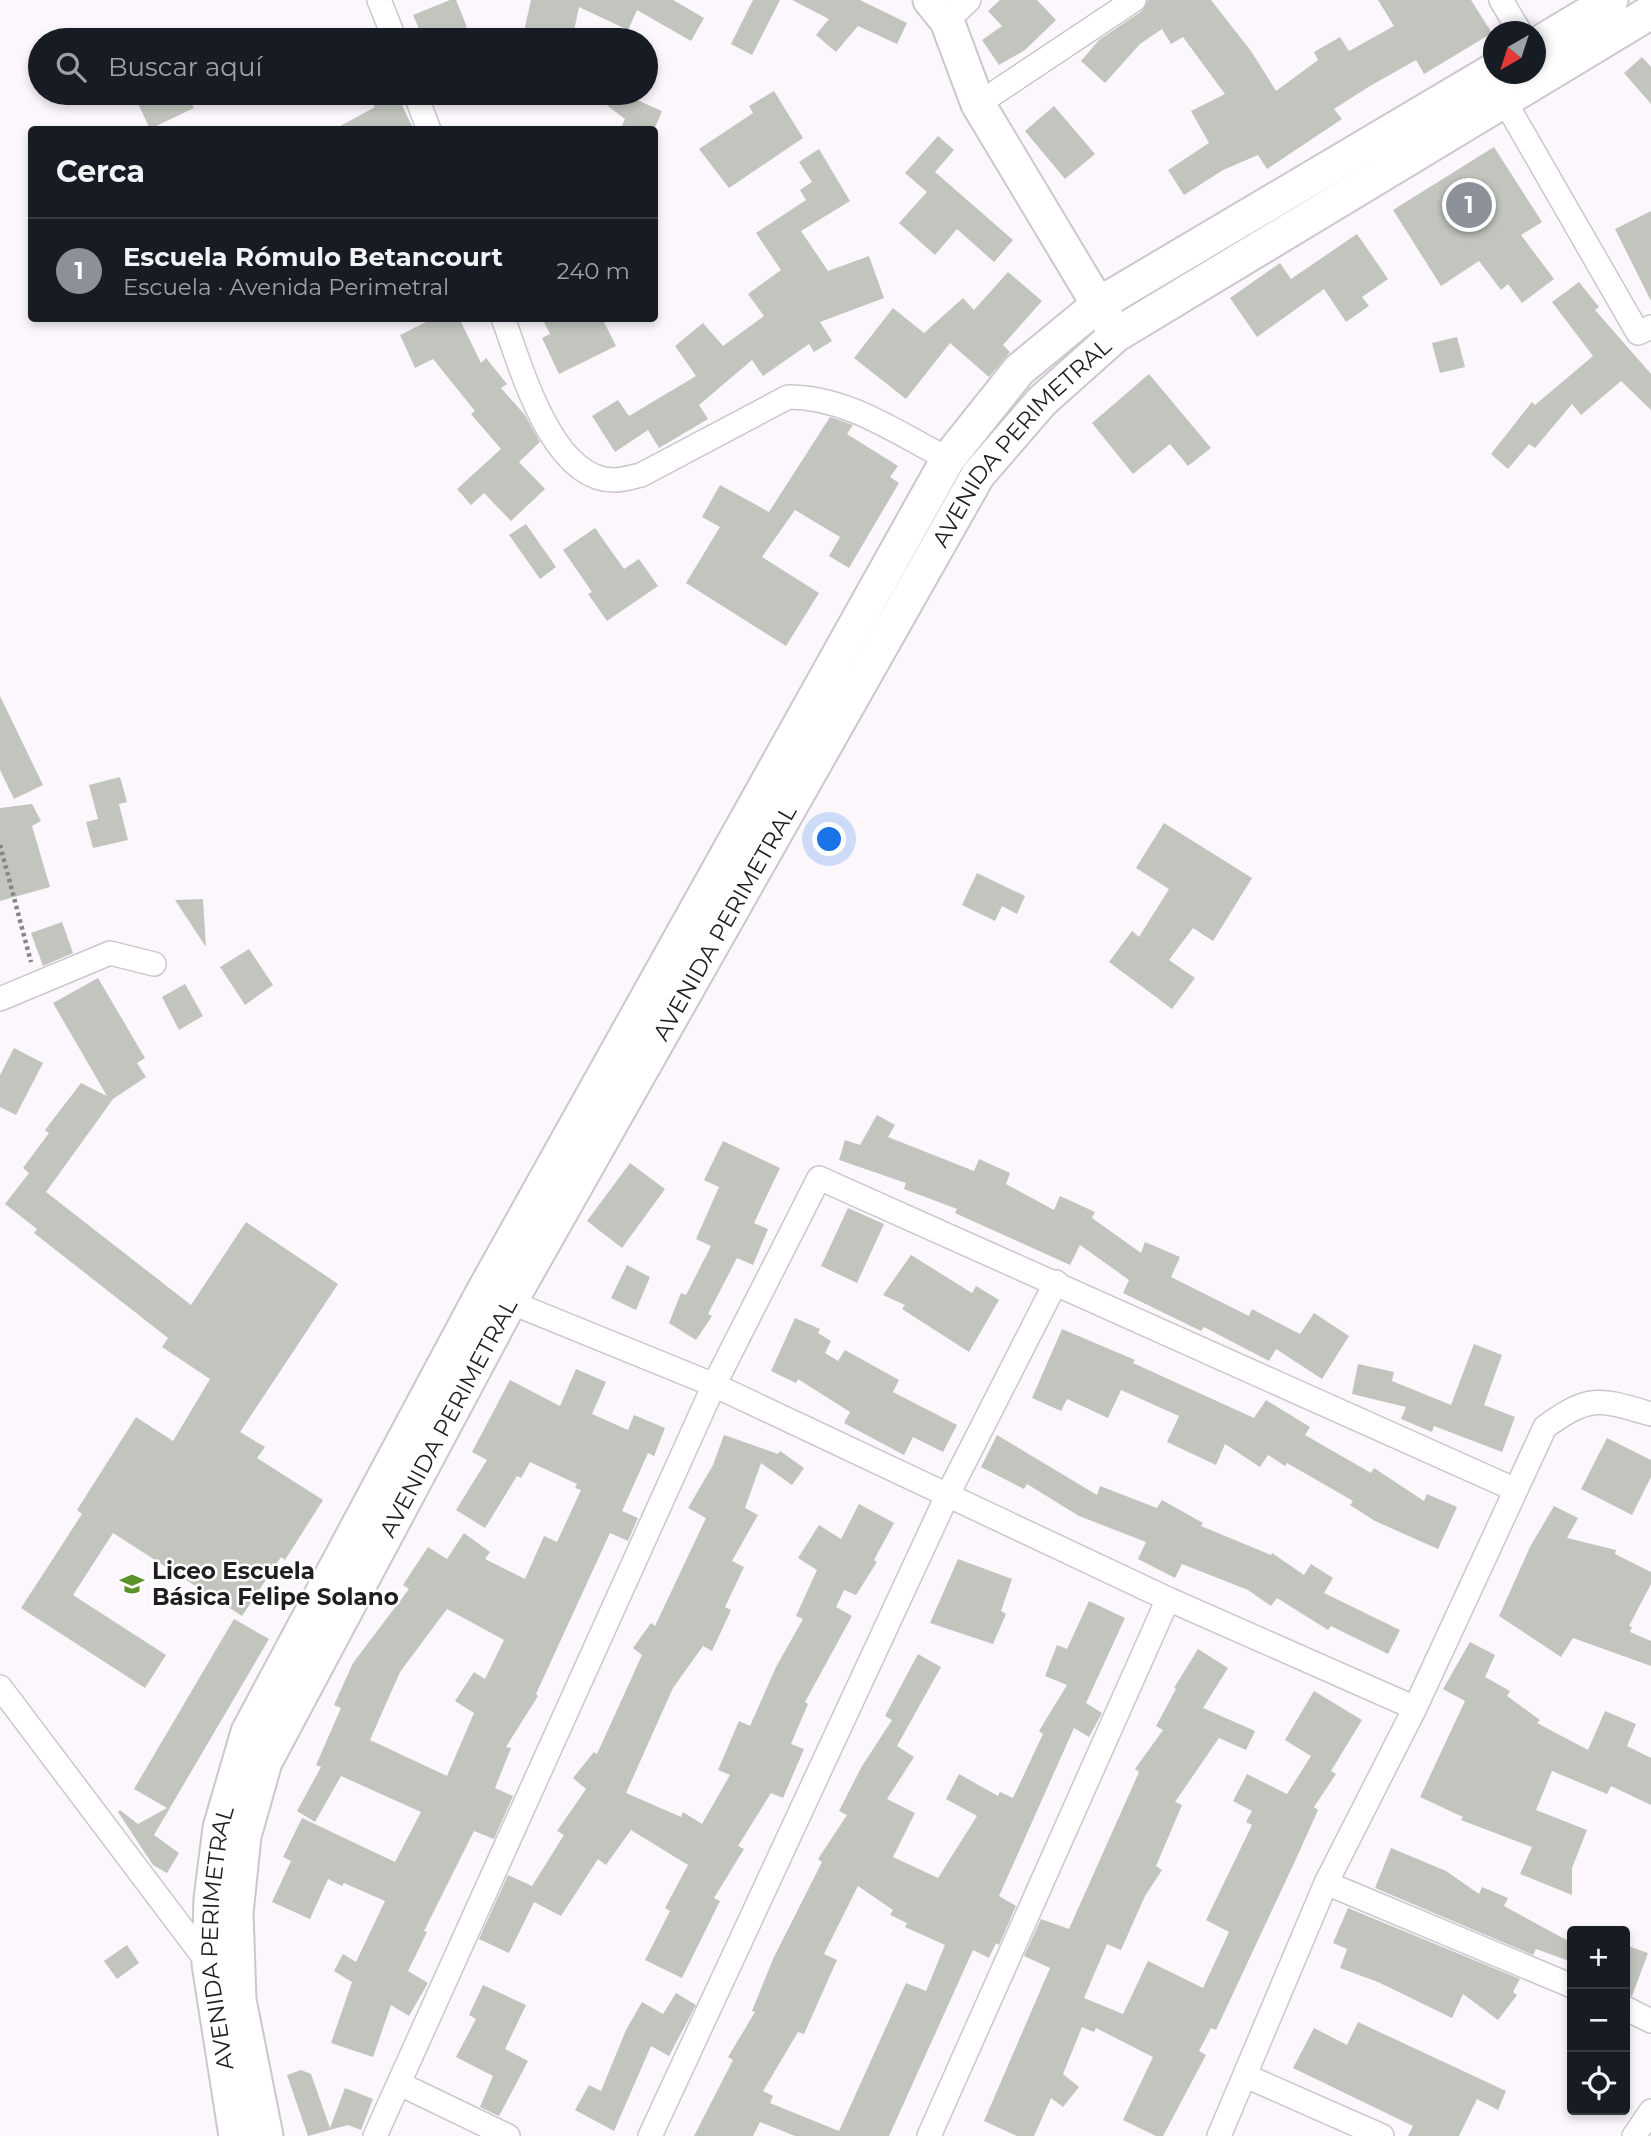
<!DOCTYPE html>
<html lang="es">
<meta charset="utf-8">
<style>
:root{--surface:#171b24;--page:#242831;--text:#f1f3f6;--muted:#9ea1a6;--line:#363941;--accent:#8c9099}
body{margin:0;font-family:Montserrat,sans-serif;background:var(--page);color:var(--text)}
.controls{position:absolute;right:21px;bottom:21px;display:grid;overflow:hidden;border-radius:7px;box-shadow:0 4px 10px #0003}
.controls button{width:63px;height:63px;display:grid;place-items:center;padding:0;border:0;border-bottom:2px solid var(--line);background:var(--surface);color:var(--text);font:35px sans-serif}
.compass{position:absolute;left:1483px;top:21px;width:63px;height:63px;border-radius:50%;background:var(--surface);box-shadow:0 4px 10px #0003;rotate:219deg}
.you{position:absolute;left:830px;top:840px;width:24px;height:24px;margin:-18px;border:5px solid #fff;border-radius:50%;background:#1a73e8;box-shadow:0 0 0 10px #1a73e833}
.badge{display:grid;place-items:center;width:46px;height:46px;border-radius:50%;background:var(--accent);color:#fff;font-size:23px;font-weight:700}
.pin{position:absolute;translate:-50% -50%;border:4px solid #fff;box-shadow:0 2px 7px #0006}
.list{margin:0;padding:0;list-style:none}
h2{display:flex;justify-content:space-between;align-items:center;height:91px;margin:0;padding:0 28px;font-size:30px}
h2 small{font-size:23px;font-weight:400;color:var(--muted)}
.list li{display:grid;grid-template-columns:46px 1fr auto;gap:21px;align-items:center;box-sizing:border-box;height:105px;padding:0 28px;border-top:2px solid var(--line)}
.list b{display:block;font-size:26px;white-space:nowrap}
.list p{margin:0;font-size:23px;white-space:nowrap;color:var(--muted)}
.list em{font-size:23px;font-style:normal;color:var(--muted)}
.icon{flex:none;width:38px;height:38px;fill:none;stroke:currentColor;stroke-width:2;stroke-linecap:round;stroke-linejoin:round}
.map{position:relative;flex:none;width:1651px;height:2136px;overflow:hidden}
.search{position:absolute;background:var(--surface);box-shadow:0 4px 10px #0003;left:28px;top:28px;width:630px;height:77px;display:flex;align-items:center;gap:18px;box-sizing:border-box;padding:0 24px;border-radius:38px;color:var(--muted);font-size:26px}
.panel{position:absolute;background:var(--surface);box-shadow:0 4px 10px #0003;left:28px;top:126px;width:630px;height:196px;border-radius:7px}
.map>svg:first-child{display:block}
.building{fill:#c1c5be;fill-rule:evenodd}
.lines{fill:none;stroke-linecap:round;stroke-linejoin:round}
.street-casing{stroke:#ccc6cd;stroke-width:26}
.secondary-casing{stroke:#ccc6cd;stroke-width:37}
.path{stroke:#878387;stroke-width:4.5;stroke-dasharray:3.5 3.5;stroke-linecap:butt}
.street{stroke:#fff;stroke-width:23}
.secondary{stroke:#fff;stroke-width:33}
.labels{text-anchor:middle;stroke-width:5;stroke-linejoin:round;paint-order:stroke}
.street-label{font-size:23px;fill:#201e20;stroke:#fff}
.poi-label{font-size:23px;font-weight:bold;fill:#201e20;stroke:#fff;text-anchor:start}
</style>
<div class="map">
<svg width="1651" height="2136" viewBox="0 0 1651 2136">
<rect width="100%" height="100%" fill="#fcf6fd"/>
<path class="building" d="M450 0H456L467 27 435 40H424L413 15Z
M531 0H673L704 18 691 41 637 10 628 30 579 7 572 40H522Z
M753 0H780L752 55 731 44Z
M792 0H860L907 23 897 44 858 26 836 52 816 35 829 19Z
M1000 0H1037L1056 20 1025 50 999 65 982 40 1002 26 988 11Z
M1148 0H1211L1251 51 1276 91 1318 60 1314 52 1340 37 1349 51 1394 26 1378 0H1471L1492 33 1424 74 1416 60 1370 86 1334 109 1342 119 1267 169 1258 155 1223 170 1184 195 1168 170 1209 143 1191 111 1225 94 1183 37 1171 44 1162 29 1140 44 1105 83 1081 61 1099 40 1142 11Z
M1642 57 1651 67V104L1624 73Z
M774 91 803 138 729 188 699 149 753 113 749 106Z
M133 93H186L194 108 150 129Z
M366 93H396L414 130H333L375 107Z
M591 93H621L662 111 654 130H620L625 119Z
M1054 106 1095 154 1065 179 1025 131Z
M938 136 954 150 935 172 1013 240 994 262 957 229 935 255 899 223 927 192 905 173Z
M1494 147 1542 222 1521 235 1554 279 1522 303 1508 284 1501 290 1479 261 1441 286 1393 210Z
M819 149 850 201 801 231 828 271 869 256 884 298 820 322 832 341 814 352 809 344 763 376 752 360 699 405 708 419 659 448 648 430 615 452 592 416 618 400 629 416 696 376 675 346 703 323 723 346 764 316 748 294 781 270 756 233 806 200 800 190 812 182 799 162Z
M1651 211V301L1615 229Z
M1357 234 1388 279 1362 297 1369 306 1346 322 1324 289 1257 337 1230 298 1280 263 1291 279Z
M1008 272 1042 301 1003 345 1010 352 989 377 950 343 906 399 854 358 893 308 924 333 963 298 974 310Z
M1579 282 1599 307 1595 310 1651 374V410L1621 381 1581 415 1572 404 1535 448 1529 444 1508 469 1491 454 1532 402 1535 405 1593 356 1552 302Z
M434 318H459L481 363 486 358 507 384 501 388 525 415 540 442 519 462 545 489 511 521 484 493 471 505 457 489 501 449 471 414 475 411 433 359 415 368 400 335Z
M542 318H602L616 346 559 374 542 338 550 334Z
M1457 337 1465 367 1440 373 1432 343Z
M1149 374 1211 448 1188 466 1170 444 1133 474 1092 423Z
M830 417 853 425 847 434 898 466 890 477 899 483 849 568 829 556 840 537 795 510 762 557 819 593 786 646 686 583 720 527 702 517 720 485 769 512Z
M526 524 556 567 540 579 509 535Z
M595 528 624 569 639 559 658 586 607 621 588 594 592 592 563 550Z
M0 696 43 785 14 799 0 770Z
M120 777 127 802 119 804 128 840 93 848 86 822 98 819 89 785Z
M32 804 41 821 32 826 50 887 0 901V808Z
M1164 823 1252 878 1213 941 1193 928 1169 960 1195 978 1172 1009 1109 962 1132 931 1139 937 1169 889 1136 868Z
M977 873 1025 896 1017 914 1002 906 995 921 962 905Z
M203 899 206 947 175 900Z
M62 922 73 953 43 966 31 933Z
M249 949 273 985 245 1005 220 967Z
M98 978 145 1058 137 1063 146 1077 113 1099 46 1192 191 1305 246 1222 338 1284 240 1432 265 1447 257 1458 323 1500 285 1560 281 1557 242 1616 113 1533 73 1595 166 1655 145 1688 21 1608 82 1514 77 1510 136 1417 173 1441 210 1379 162 1347 168 1338 34 1233 37 1229 5 1204 29 1173 23 1168 49 1133 45 1130 81 1083 107 1096 53 1003Z
M185 984 203 1016 179 1030 162 997Z
M14 1048 43 1063 16 1115 0 1107V1075Z
M877 1115 895 1125 888 1137 974 1171 979 1159 1010 1173 1006 1184 1054 1210 1060 1196 1095 1212 1092 1218 1141 1253 1145 1242 1180 1257 1171 1277 1249 1316 1252 1309 1300 1334 1314 1313 1349 1336 1322 1379 1276 1349 1269 1361 1204 1327 1201 1331 1123 1293 1129 1280 1080 1245 1070 1265 955 1213 957 1209 904 1189 906 1183 839 1160 845 1140 860 1145Z
M723 1141 780 1168 754 1223 768 1229 753 1265 737 1258 708 1314 712 1316 696 1340 669 1323 681 1293 686 1295 711 1246 696 1239 719 1187 704 1180Z
M630 1163 665 1189 622 1248 587 1221Z
M848 1208 884 1224 857 1283 821 1266Z
M911 1255 972 1293 976 1286 999 1300 969 1352 902 1309 905 1305 883 1295Z
M627 1265 650 1277 636 1310 611 1298Z
M795 1318 820 1329 818 1333 831 1341 825 1353 838 1361 845 1350 899 1380 893 1392 957 1425 943 1452 913 1437 904 1455 844 1423 850 1412 798 1379 796 1383 771 1371Z
M1062 1329 1135 1360 1133 1363 1254 1418 1266 1400 1310 1427 1305 1435 1371 1473 1374 1468 1424 1501 1427 1494 1457 1507 1438 1549 1375 1521 1350 1505 1353 1501 1287 1463 1285 1466 1268 1455 1260 1467 1225 1444 1216 1465 1167 1442 1179 1416 1121 1390 1108 1418 1067 1399 1061 1411 1032 1398Z
M1474 1344 1502 1355 1484 1405 1515 1417 1502 1452 1434 1426 1432 1432 1401 1419 1406 1407 1352 1394 1358 1364 1394 1372 1392 1381 1451 1405Z
M576 1369 606 1382 592 1414 628 1430 634 1415 665 1428 654 1456 648 1453 622 1511 638 1518 628 1541 610 1533 536 1694 538 1696 506 1747 511 1748 495 1788 513 1796 494 1839 474 1831 424 1931 427 1932 408 1971 428 1983 409 2016 391 2005 373 2057 331 2043 352 1982 334 1971 343 1954 356 1962 385 1901 344 1883 342 1886 328 1879 310 1919 272 1902 291 1861 283 1857 302 1818 395 1862 421 1812 341 1776 315 1822 297 1811 321 1767 316 1765 341 1708 334 1705 353 1663 409 1589 403 1585 428 1547 447 1559 464 1533 490 1552 485 1559 525 1579 544 1536 557 1542 581 1490 575 1488 577 1484 530 1462 521 1478 517 1476 485 1528 456 1510 487 1460 472 1452 510 1380 560 1406ZM447 1609 504 1640 485 1679 474 1672 455 1701 474 1713 447 1776 370 1740 400 1672Z
M724 1435 778 1454 780 1451 804 1468 792 1485 761 1463 745 1508 758 1515 732 1561 744 1567 725 1607 731 1610 712 1651 703 1646 673 1688 626 1793 681 1817 683 1812 702 1824 730 1775 718 1770 739 1721 750 1726 776 1667 803 1619 796 1616 817 1570 798 1558 819 1525 841 1539 859 1504 894 1523 874 1560 877 1562 856 1595 844 1590 836 1607 852 1616 805 1702 808 1704 791 1744 804 1749 783 1798 771 1793 738 1846 744 1849 714 1898 720 1901 682 1978 645 1960 670 1911 665 1908 688 1865 631 1830 606 1865 598 1859 561 1916 534 1902 509 1953 479 1939 508 1875 532 1886 564 1835 557 1831 586 1789 573 1778 594 1752 597 1754 642 1655 633 1648 651 1623 655 1626 706 1518 688 1508 713 1465Z
M997 1435 1097 1495 1100 1486 1157 1508 1162 1500 1203 1523 1201 1526 1271 1555 1272 1553 1304 1575 1311 1564 1333 1578 1324 1593 1400 1630 1388 1654 1331 1626 1328 1630 1277 1598 1271 1606 1248 1590 1182 1564 1175 1578 1138 1559 1146 1542 1079 1516 1027 1484 1024 1489 981 1467Z
M1607 1438 1651 1460V1477L1632 1515 1581 1489Z
M1554 1506 1578 1518 1567 1538 1616 1550 1615 1554 1651 1572V1584L1629 1626 1632 1627 1630 1632 1651 1641V1666L1573 1638 1561 1657 1499 1616 1530 1547Z
M958 1559 1012 1579 1001 1611 1006 1614 993 1644 930 1623Z
M1089 1601 1125 1618 1086 1703 1102 1713 1089 1737 1074 1728 999 1896 1016 1906 999 1945 996 1943 989 1958 973 1950 889 2136H795L760 2122 753 2136H694L733 2060 728 2057 755 2012 752 2011 773 1959 822 1862 818 1859 847 1815 839 1811 862 1766 892 1720 885 1716 918 1654 941 1667 897 1746 914 1757 887 1799 915 1813 893 1857 938 1878 977 1816 946 1799 959 1774 998 1796 1000 1792 1013 1798 1043 1734 1039 1731 1067 1685 1045 1676 1057 1645 1067 1649ZM858 1886 893 1910 890 1915 907 1923 905 1927 945 1945 926 1991 906 1983 839 2131 770 2103 773 2096 763 2091 798 2032 804 2034 837 1960 824 1954Z
M234 1619 269 1639 154 1835 179 1853 167 1873 153 1865 118 1812 120 1810 138 1824 167 1808 134 1789Z
M1470 1642 1495 1655 1485 1677 1510 1691 1507 1696 1540 1720 1537 1723 1588 1750 1605 1711 1636 1724 1627 1746 1651 1758V1805L1611 1786 1607 1794 1552 1771 1536 1810 1587 1830 1572 1868V1895L1520 1874 1532 1847 1461 1820 1463 1817 1420 1797 1465 1701 1443 1689Z
M1198 1649 1228 1668 1203 1708 1255 1731 1246 1750 1219 1738 1175 1802 1182 1805 1156 1866 1162 1870 1145 1896 1121 1950 1107 1944 1084 1998 1123 2014 1148 1961 1203 1988 1229 1932 1206 1920 1252 1825 1246 1822 1252 1811 1233 1801 1247 1774 1287 1794 1311 1756 1285 1740 1314 1691 1362 1720 1331 1771 1336 1774 1314 1807 1318 1810 1296 1859 1216 2030 1211 2028 1199 2051 1206 2055 1163 2136H1156L1123 2120 1153 2057 1096 2028 1094 2032 1082 2027 1063 2074 1079 2087 1063 2107 1051 2098 1034 2136H1017L984 2121 1050 1968 1024 1956 1041 1919 1069 1929 1139 1772 1135 1769 1163 1730 1156 1726 1176 1689 1174 1688Z
M1391 1848 1446 1871 1479 1894 1482 1887 1508 1898 1504 1906 1572 1943V1962L1536 1949 1533 1955 1375 1888Z
M1348 1908 1520 1979 1513 1992 1517 1995 1498 2020 1463 1994 1452 2018 1378 1982 1340 1968 1347 1949 1333 1943Z
M127 1945 139 1963 117 1979 104 1961Z
M1625 1945 1648 1953 1632 1996 1625 1994Z
M483 1985 526 2005 505 2049 528 2061 499 2116 480 2107 493 2076 456 2057 476 2019 469 2015Z
M676 1993 696 2005 669 2056 651 2046 614 2131 575 2110 589 2085 601 2091 626 2030 642 2002 663 2014Z
M1358 2022 1506 2091 1498 2110 1477 2099 1459 2136H1408L1413 2126 1293 2068 1314 2028 1347 2045Z
M301 2070 311 2074 330 2128 345 2088 373 2099 361 2130 348 2125 308 2136 287 2075Z"/>
<g class="lines">
<g class="street-casing">
<path id="street" d="M379 0 395 40
M1501 0 1520 32
M947 21 969 0
M415 93 429 130
M1504 100 1638 333 1651 327
M978 104 1134 0
M503 318C521 366 551 480 614 480 622 480 632 477 641 475L788 397C848 397 897 433 948 459
M0 999 110 953 154 964
M510 1302 714 1385 1168 1599 1415 1708
M0 1687 209 1964
M1326 1883 1572 1986
M1625 2008 1651 2021
M1246 2076 1382 2136
M400 2084 508 2136
M375 2136 714 1385 819 1178 1516 1490
M650 2136 947 1496 1056 1282
M929 2136 1168 1599
M1219 2136 1326 1883 1415 1708 1545 1427C1591 1394 1599 1399 1651 1414
M1634 2136 1651 2111"/>
</g>
<g class="secondary-casing">
<g id="secondary">
<path d="M930 0 947 21 978 104 1110 324"/>
<path d="M1536 45 1611 0"/>
<path id="s1" d="M236 2136 209 1964 211 1899 220 1828 248 1732 483 1292 948 459 1019 370 1099 304 1494 70"/>
<path id="s2" d="M266 2136 239 2000 236 1913 244 1836 265 1762 510 1302 978 475 1042 401 1116 335 1651 12"/>
</g>
</g>
<path class="path" d="M0 845 31 962"/>
<use href="#street" class="street"/>
<use href="#secondary" class="secondary"/>
</g>
<defs>
<g id="school-bare" transform="scale(1.89)"><path d="M0-5L7-2L0 1L-7-2ZM-4 1L0 2.5L4 1V4Q0 6-4 4Z" fill="#5d912b" stroke="#fff" stroke-width="2.5" paint-order="stroke"/></g>
</defs>
<g fill-rule="evenodd">
<use href="#school-bare" x="132" y="1584"/>
</g>
<g class="labels">
<g class="street-label">
<text dy="8" stroke="none"><textPath href="#s2" startOffset="1904">AVENIDA PERIMETRAL</textPath></text>
<text dy="8" stroke="none"><textPath href="#s2" startOffset="1337">AVENIDA PERIMETRAL</textPath></text>
<text dy="8" stroke="none"><textPath href="#s2" startOffset="770">AVENIDA PERIMETRAL</textPath></text>
<text dy="8" stroke="none"><textPath href="#s1" startOffset="200">AVENIDA PERIMETRAL</textPath></text>
</g>
<g class="poi-label">
<text x="152" y="1579">Liceo Escuela<tspan x="152" dy="26">Básica Felipe Solano</tspan></text>
</g>
</g>
</svg>
<div class="controls">
<button>+</button>
<button>−</button>
<button><svg class="icon" aria-label="locate" viewBox="0 0 24 24"><circle cx="12" cy="12" r="6"/><path d="M12 2v4M12 18v4M2 12h4M18 12h4"/></svg></button>
</div>
<svg class="compass" viewBox="-18 -18 36 36"><path d="M0-13l5 13h-10z" fill="#e53935"/><path d="M0 13l5-13h-10z" fill="#9ea1a6"/></svg>
<div class="you"></div>
<div class="pin badge" style="left:1469px;top:205px">1</div>
<div class="search"><svg class="icon" aria-label="search" viewBox="0 0 24 24"><circle cx="10" cy="10" r="6"/><path d="M15 15l6 6"/></svg>Buscar aquí</div>
<section class="panel">
<h2>Cerca<small></small></h2>
<ul class="list">
<li><span class="badge">1</span><div><b>Escuela Rómulo Betancourt</b><p>Escuela · Avenida Perimetral</p></div><em>240 m</em></li>
</ul>
</section>
</div>
